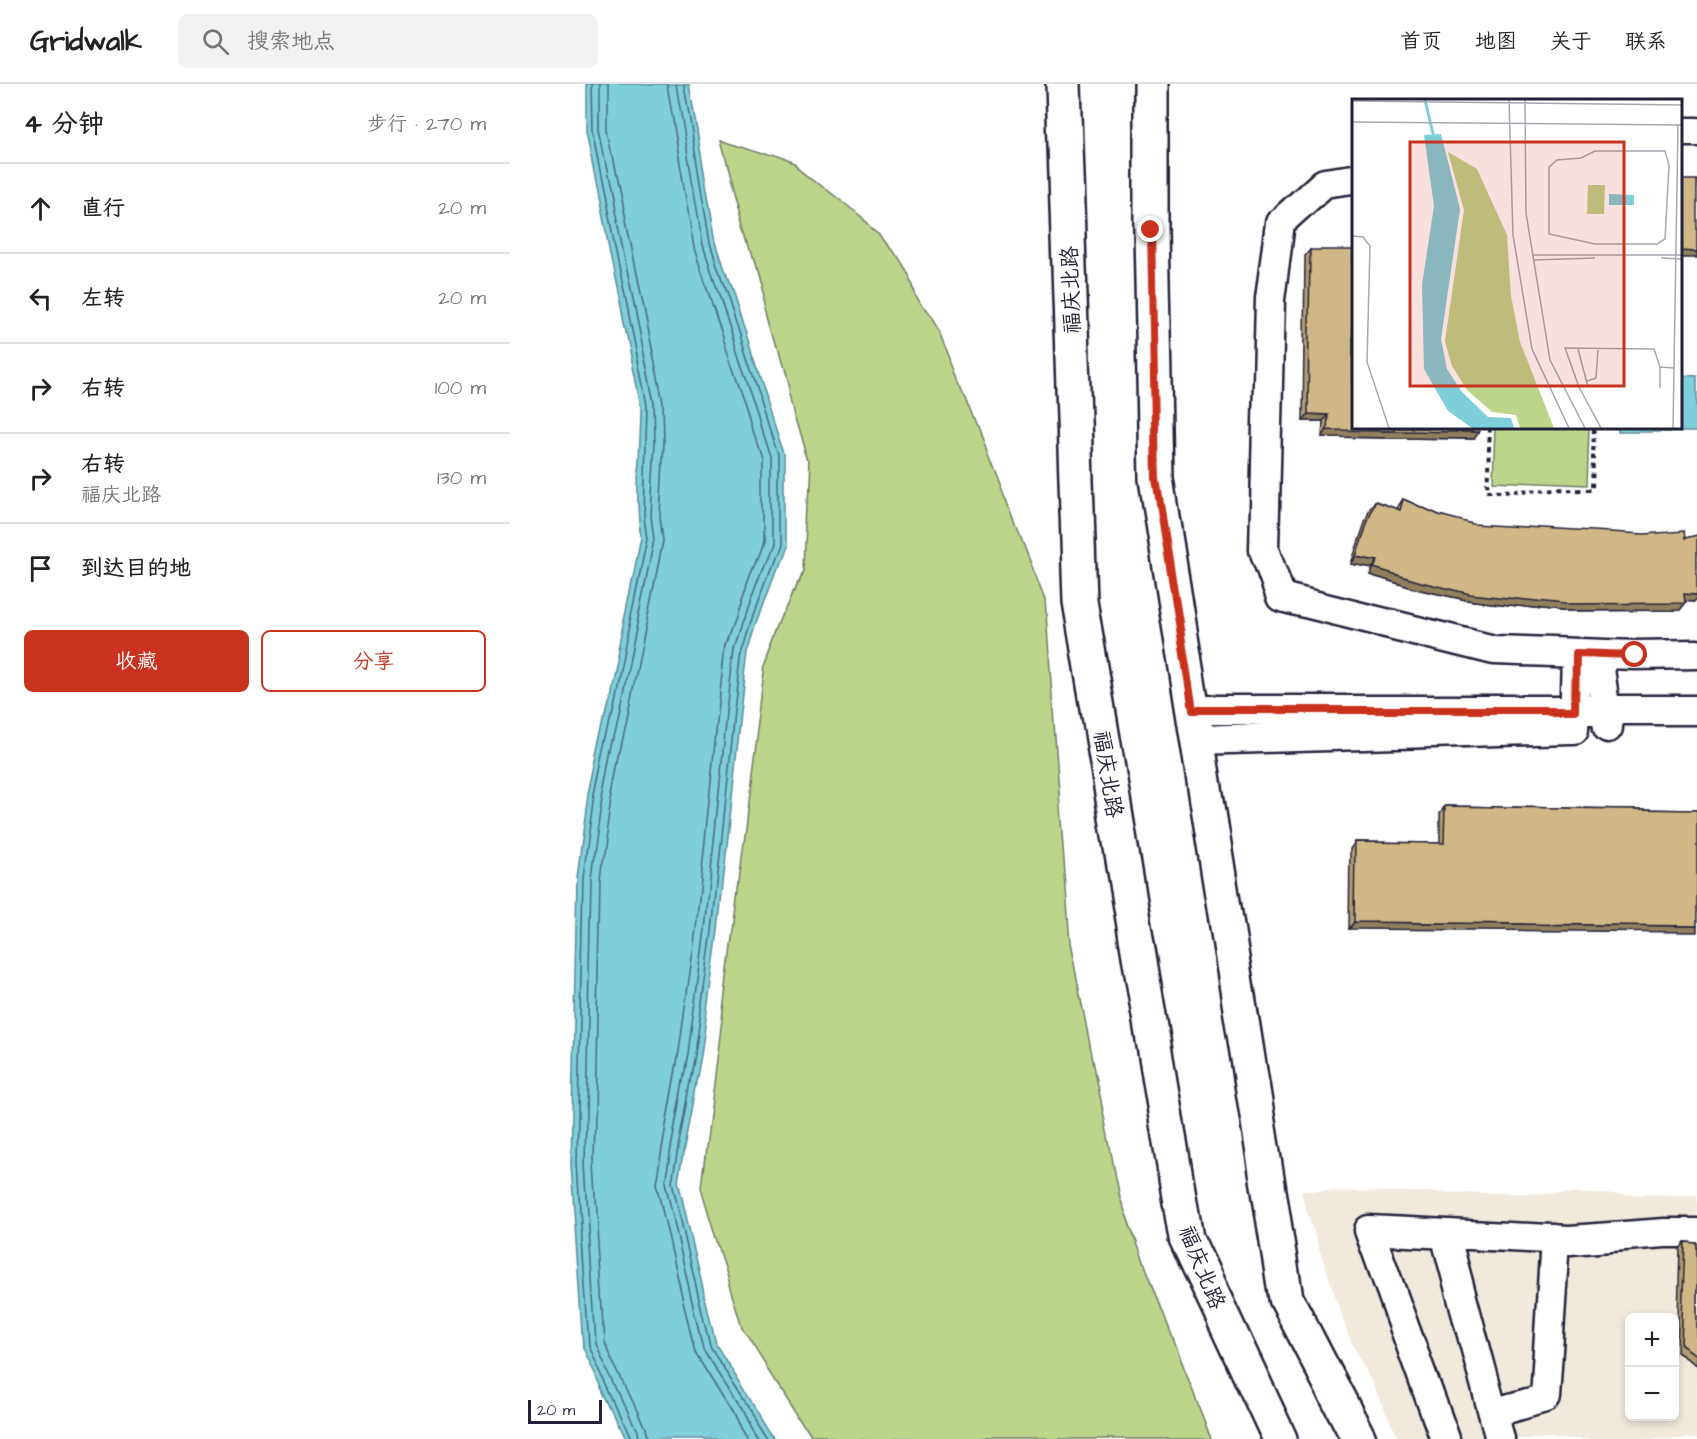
<!DOCTYPE html>
<html lang="zh">
<meta charset="utf-8">
<style>
:root{--surface:#fff;--page:#f2f2f2;--text:#222;--muted:#767676;--line:#e0e0e0;--accent:#c8321e}
body{margin:0;font-family:"Architects Daughter","LXGW WenKai TC",sans-serif;background:var(--page);color:var(--text)}
.controls{position:absolute;right:18px;bottom:18px;display:grid;overflow:hidden;border-radius:9px;box-shadow:0 3px 9px #0003}
.controls button{width:54px;height:54px;display:grid;place-items:center;padding:0;border:0;border-bottom:2px solid var(--line);background:var(--surface);color:var(--text);font:30px sans-serif}
.scale{position:absolute;left:18px;bottom:15px;width:74px;box-sizing:border-box;padding-left:6px;border:3px solid #22223b;border-top:0;font-size:16px;line-height:21px;white-space:nowrap;color:#22223b;-webkit-text-stroke:4px #fff;paint-order:stroke}
.stop{position:absolute;width:18px;height:18px;margin:-14px;border:4px solid #c8321e;border-radius:50%;background:#fff}
.stop.end{background:#c8321e;border-color:#fff;box-shadow:0 2px 6px #0008}
.list{margin:0;padding:0;list-style:none}
h2{display:flex;justify-content:space-between;align-items:center;height:78px;margin:0;padding:0 24px;font-size:26px}
h2 small{font-size:20px;font-weight:400;color:var(--muted)}
.list li{display:grid;grid-template-columns:39px 1fr auto;gap:18px;align-items:center;box-sizing:border-box;height:90px;padding:0 24px;border-top:2px solid var(--line)}
.list b{display:block;font-size:22px;white-space:nowrap}
.list p{margin:0;font-size:20px;white-space:nowrap;color:var(--muted)}
.list em{font-size:20px;font-style:normal;color:var(--muted)}
.actions{display:flex;gap:12px;padding:18px 24px}
.actions a{flex:1;padding:14px 0;border:2px solid var(--accent);border-radius:9px;text-align:center;font-size:21px;color:var(--accent)}
.actions .main{background:var(--accent);color:#fff}
.icon{flex:none;width:33px;height:33px;fill:none;stroke:currentColor;stroke-width:2;stroke-linecap:round;stroke-linejoin:round}
.map{position:relative;flex:none;width:1187px;height:1355px;overflow:hidden}
header{display:flex;align-items:center;gap:36px;box-sizing:border-box;height:84px;padding:0 30px;background:var(--surface);border-bottom:2px solid var(--line)}
header strong{font-size:28px}
nav{display:flex;gap:33px;margin-inline-start:auto;font-size:21px}
.search{width:420px;height:54px;background:var(--page);display:flex;align-items:center;gap:15px;box-sizing:border-box;padding:0 21px;border-radius:9px;color:var(--muted);font-size:22px}
main{display:flex}
aside{flex:1;background:var(--surface)}
.map>svg:first-child{display:block}
.built{fill:#f1e9db;fill-rule:evenodd}
.green{fill:#bcd58b;stroke:#6f7c63;stroke-width:1.5}
.water{fill:#7fcfda;stroke:#5a8a9a;stroke-width:1.5}
.lines{fill:none;stroke-linecap:round;stroke-linejoin:round}
.shore{stroke:#47677b;stroke-width:1.5}
.minor-casing{stroke:#22223b;stroke-width:33}
.major-casing{stroke:#22223b;stroke-width:38}
.path{stroke:#22223b;stroke-width:4;stroke-dasharray:4.5 4.5;stroke-linecap:butt}
.minor{stroke:#fff;stroke-width:28}
.major{stroke:#fff;stroke-width:33}
.wall{fill:#b29d73;stroke:#22223b;stroke-width:1.5}
.shaded-wall{fill:#91805e;stroke:#22223b;stroke-width:1.5}
.building{fill:#cfb786;stroke:#22223b;stroke-width:1.5}
.route{stroke:#c8321e;stroke-width:8}
.labels{text-anchor:middle;stroke-width:4.5;stroke-linejoin:round;paint-order:stroke}
.street-label{font-size:22px;fill:#22223b;stroke:#fff}
.inset-river{fill:none;stroke:#7fcfda;stroke-width:3}
.inset-road{fill:none;stroke:#a7a7b1;stroke-width:1.5}
.view{fill:#c8321e;fill-opacity:0.15;stroke:#c8321e;stroke-width:3}
.inset-edge{fill:none;stroke:#22223b;stroke-width:3}
</style>
<header>
<strong>Gridwalk</strong>
<div class="search"><svg class="icon" aria-label="search" viewBox="0 0 24 24"><circle cx="10" cy="10" r="6"/><path d="M15 15l6 6"/></svg>搜索地点</div>
<nav><a>首页</a><a>地图</a><a>关于</a><a>联系</a></nav>
</header>
<main>
<aside>
<h2>4 分钟<small>步行 · 270 m</small></h2>
<ul class="list">
<li><svg class="icon" aria-label="ahead" viewBox="0 0 24 24"><path d="M12 20V5M6 11l6-6 6 6"/></svg><div><b>直行</b></div><em>20 m</em></li>
<li><svg class="icon" aria-label="left" viewBox="0 0 24 24"><path d="M17 20v-9H6M10 6l-5 5 5 5"/></svg><div><b>左转</b></div><em>20 m</em></li>
<li><svg class="icon" aria-label="right" viewBox="0 0 24 24"><path d="M7 20v-9h11M14 6l5 5-5 5"/></svg><div><b>右转</b></div><em>100 m</em></li>
<li><svg class="icon" aria-label="right" viewBox="0 0 24 24"><path d="M7 20v-9h11M14 6l5 5-5 5"/></svg><div><b>右转</b><p>福庆北路</p></div><em>130 m</em></li>
<li><svg class="icon" aria-label="arrive" viewBox="0 0 24 24"><path d="M6 21V4h12l-3 4 3 4H6"/></svg><div><b>到达目的地</b></div></li>
</ul>
<div class="actions"><a class="main">收藏</a><a>分享</a></div>
</aside>
<div class="map">
<svg width="1187" height="1355" viewBox="0 0 1187 1355">
<rect width="100%" height="100%" fill="#fff"/>
<filter id="ink" filterUnits="userSpaceOnUse"><feTurbulence type="fractalNoise" baseFrequency=".0167" numOctaves="2"/><feDisplacementMap in="SourceGraphic" scale="12" xChannelSelector="R" yChannelSelector="G"/><feConvolveMatrix kernelMatrix="1 2 1 2 8 2 1 2 1" color-interpolation-filters="sRGB"/></filter>
<g filter="url(#ink)">
<path class="built" d="M790 1107 1187 1111V1355H889L839 1253ZM1120 1234H1164V1332H1120Z"/>
<path class="green" d="M211 56 285 82 370 149 431 248 535 516 560 859 610 1114 701 1355H303L233 1244 191 1104 256 581 294 484 299 379Z
M985 344H1079L1077 401 983 397Z"/>
<path class="water" d="M76 0H179L206 158 275 370V463L238 563 208 847 191 971 168 1097 206 1261 265 1355H116L73 1264 61 1080 67 793 78 710 131 454C124 410 131 365 131 322L76 49Z
M1171 291 1187 292V348H1108V344H1170Z"/>
<g class="lines">
<path class="shore" d="M81 0 82 48 137 321 134 433 137 455 84 710 73 793 67 1080 79 1262 121 1355
M89 0V47L144 319 145 357 141 432 144 456 92 712 81 793 75 1080 86 1260 127 1347 128 1355
M98 0V47L153 318 154 358 150 432 153 457 101 713 90 794 84 1079 95 1258 135 1344 137 1355
M157 0 184 164 252 374V458L215 560 186 845 169 967 146 1099 185 1269 238 1355
M166 0 193 161 261 372V460L224 561 195 846 178 969 155 1098 193 1266 249 1355
M174 0 200 159 269 371V461L232 562 202 847 185 970 162 1098 200 1263 258 1355"/>
<g class="minor-casing">
<path id="minor" d="M1170 48H1187
M843 95 814 99 770 139 760 215 754 466 771 513 984 566 1125 571 1187 570
M1088 570 1098 644
M683 626H1187
M1064 645 1066 569
M687 656 1060 645
M935 1150 990 1355
M983 1329 1035 1314 1045 1155
M935 1355 859 1146 1060 1156 1155 1149H1187"/>
</g>
<g class="major-casing">
<path id="major" d="M553 0 570 517 676 1154 770 1355
M641 0V146L646 395 776 1214 849 1355"/>
</g>
<path class="path" d="M980 344 977 407 1082 406 1084 344"/>
<use href="#minor" class="minor"/>
<use href="#major" class="major"/>
</g>
<path class="wall" d="M800 166 969 348 964 355 812 353 813 337H793L795 172Z
M893 415 929 431 1184 518 1175 517V519L1170 526 1050 527 956 516 906 505 860 491 863 484 841 480 860 424 865 417 887 425 888 422Z
M935 722 1187 726 839 845 840 765 845 758 930 759V729Z
M1175 1158 1187 1159V1281L1167 1268 1170 1165Z"/>
<path class="shaded-wall" d="M1170 167 1187 168V174H1170Z
M798 330 818 331 813 337H793Z
M817 346 969 348 964 355 812 353Z
M846 473 868 477 863 484 841 480Z
M864 484 1175 519 1170 526 1050 527 956 516 906 505 860 491Z
M1174 510 1187 511V514L1184 518 1169 517Z
M844 838 1187 842V848L839 845Z"/>
<path class="building" d="M1170 96H1187V168L1170 167Z
M800 166H843V344H969V348L817 346 818 331 798 330Z
M893 415 929 431 963 440 1134 450 1174 447 1175 454 1187 451V511L1174 510 1175 519 1055 520 960 510 911 498 864 484 868 477 846 473 865 417 890 426Z
M935 722 1187 726V842L844 838 845 758 934 759Z
M1175 1158 1187 1159V1271L1171 1261Z"/>
</g>
<g class="lines" filter="url(#ink)">
<path class="route" d="M641 146 646 395 683 626H1065L1066 569 1125 571"/>
</g>
<g class="labels">
<g class="street-label">
<text transform="translate(560 206) rotate(-92)" y="8">福庆北路</text>
<text transform="translate(599 690) rotate(81)" y="8">福庆北路</text>
<text transform="translate(693 1183) rotate(68)" y="8">福庆北路</text>
</g>
</g>
<g transform="translate(842 15)">
<rect width="330" height="330" fill="#fff"/>
<path d="M96 53 125 70 155 136 159 197 168 243 202 329H168L164 316 140 313 115 291 100 267 93 242 112 111ZM236 86H253L252 115H235Z" fill="#bcd58b"/>
<path d="M89 35 108 110 89 240 95 270 110 293 136 318 159 319 162 329H120L96 312 72 270 70 186 82 107 72 36ZM257 95 282 96V106H257Z" fill="#7fcfda"/>
<path class="inset-river" d="M73 1 82 39"/>
<path class="inset-road" d="M157 1 161 136 180 250 217 329M173 1 174 114 198 261 233 329M0 2 330 6M0 23 330 26M243 52H313L317 66 313 140 305 145H243L197 135V68L205 61 229 59ZM0 137 11 138 18 147 15 263 37 329M181 156H330M309 159 330 160M182 161 243 159M226 250 236 288M235 282 244 279 246 251M308 289V268M249 329 227 288 213 249 302 250 308 268 322 269M321 329 326 26"/>
<path class="view" d="M58 43H272V287H58Z"/>
<rect width="330" height="330" class="inset-edge"/>
</g>
</svg>
<div class="controls">
<button>+</button>
<button>−</button>
</div>
<div class="scale">20 m</div>
<div class="stop" style="left:1125px;top:571px"></div>
<div class="stop end" style="left:641px;top:146px"></div>
</div>
</main>
